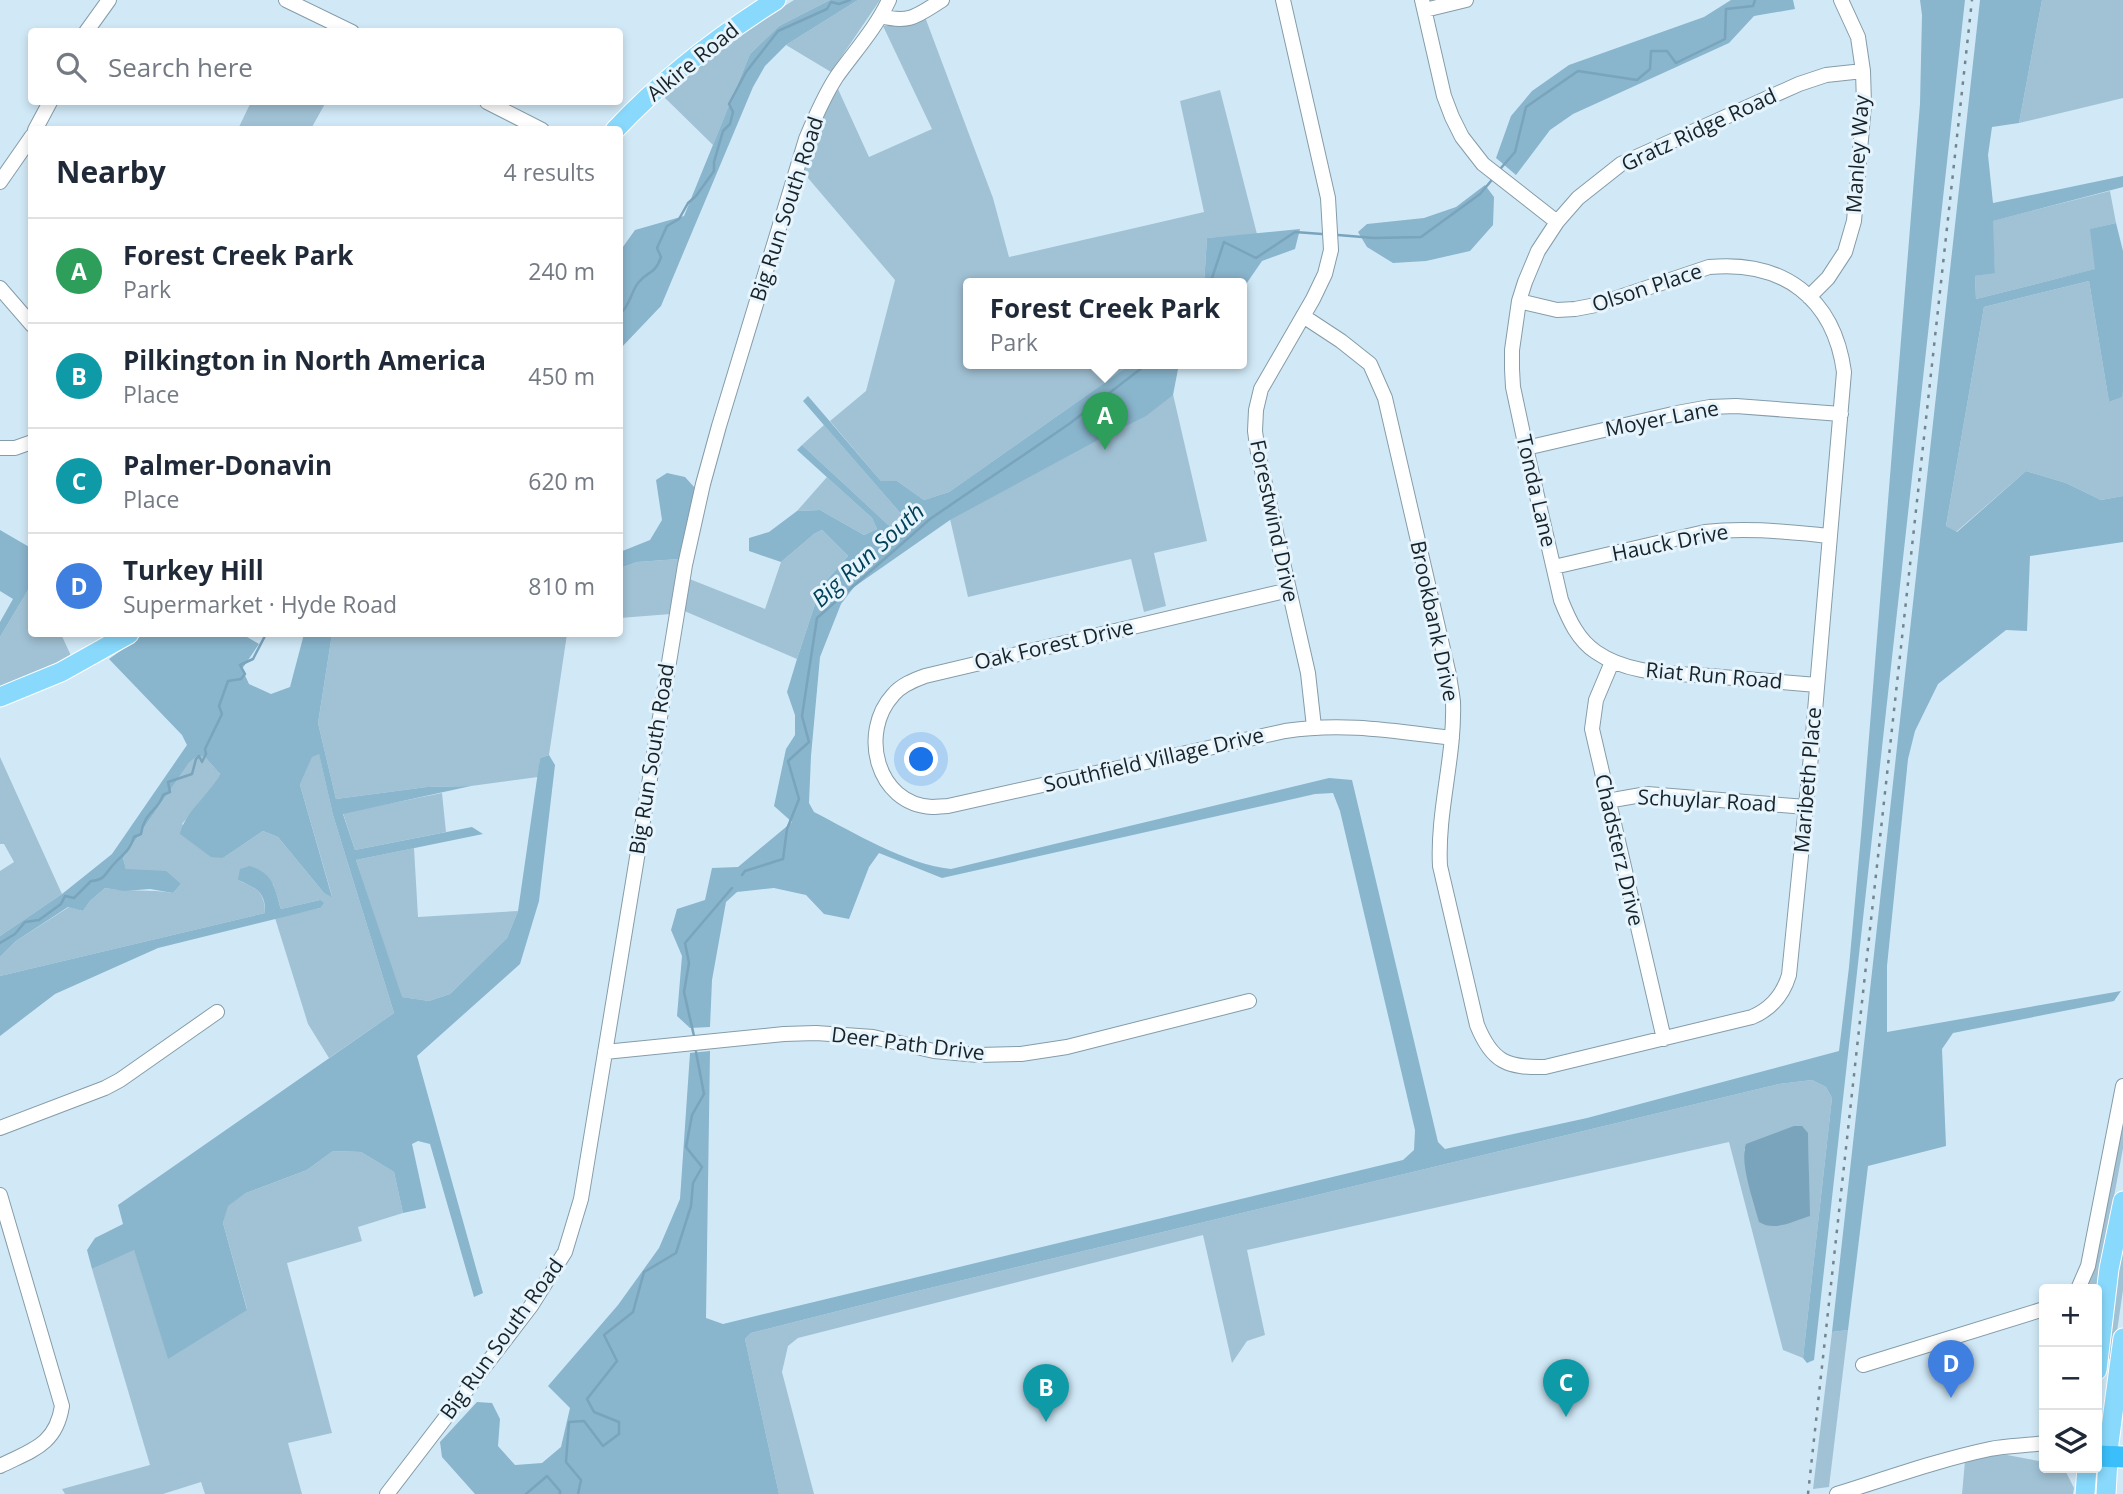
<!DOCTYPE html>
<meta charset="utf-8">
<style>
:root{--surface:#fff;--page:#f6f6f7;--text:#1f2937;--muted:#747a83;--line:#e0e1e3;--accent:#1a73e8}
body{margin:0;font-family:"Open Sans",sans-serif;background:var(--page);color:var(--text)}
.controls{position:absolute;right:21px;bottom:21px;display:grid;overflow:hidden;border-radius:7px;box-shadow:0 4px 10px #0003}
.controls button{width:63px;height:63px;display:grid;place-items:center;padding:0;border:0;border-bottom:2px solid var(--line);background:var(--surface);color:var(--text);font:35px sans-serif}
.you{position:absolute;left:922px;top:760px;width:24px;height:24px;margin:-18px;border:5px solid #fff;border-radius:50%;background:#1a73e8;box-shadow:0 0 0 10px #1a73e833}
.badge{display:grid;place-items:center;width:46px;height:46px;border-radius:50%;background:var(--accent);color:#fff;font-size:23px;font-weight:700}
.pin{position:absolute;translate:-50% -58px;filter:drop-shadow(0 2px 4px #0008)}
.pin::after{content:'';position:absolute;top:37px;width:24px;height:21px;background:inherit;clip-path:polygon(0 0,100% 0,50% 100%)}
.popup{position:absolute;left:963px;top:278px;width:284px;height:91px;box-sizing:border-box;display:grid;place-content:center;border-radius:7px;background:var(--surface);filter:drop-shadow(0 2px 5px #0005);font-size:23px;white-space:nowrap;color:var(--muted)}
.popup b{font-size:26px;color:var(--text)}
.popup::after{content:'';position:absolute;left:50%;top:100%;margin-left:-14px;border:14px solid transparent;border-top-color:var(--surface)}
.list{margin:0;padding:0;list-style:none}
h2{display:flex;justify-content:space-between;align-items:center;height:91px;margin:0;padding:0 28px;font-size:30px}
h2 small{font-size:23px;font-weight:400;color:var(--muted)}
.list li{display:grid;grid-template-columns:46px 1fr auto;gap:21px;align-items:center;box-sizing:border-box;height:105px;padding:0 28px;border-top:2px solid var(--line)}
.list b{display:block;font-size:26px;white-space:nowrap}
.list p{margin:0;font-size:23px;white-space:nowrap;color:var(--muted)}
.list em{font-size:23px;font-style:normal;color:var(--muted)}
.icon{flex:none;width:38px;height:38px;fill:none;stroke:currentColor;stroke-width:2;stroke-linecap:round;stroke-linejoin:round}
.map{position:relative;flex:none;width:2123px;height:1494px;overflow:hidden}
.search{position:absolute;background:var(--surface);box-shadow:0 4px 10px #0003;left:28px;top:28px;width:595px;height:77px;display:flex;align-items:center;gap:18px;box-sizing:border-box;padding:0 24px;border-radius:7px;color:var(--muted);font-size:26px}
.panel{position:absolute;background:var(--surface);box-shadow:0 4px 10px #0003;left:28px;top:126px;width:595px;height:511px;border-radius:7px}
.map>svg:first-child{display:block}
.green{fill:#a1c2d5;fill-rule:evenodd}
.forest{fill:#89b5cd}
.water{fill:#79a4bc}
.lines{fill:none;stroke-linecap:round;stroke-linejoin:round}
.stream{stroke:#79a4bc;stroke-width:2.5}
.minor-casing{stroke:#859ca9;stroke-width:16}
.major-casing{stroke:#fff;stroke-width:21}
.highway-casing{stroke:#fff;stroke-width:23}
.minor{stroke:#fff;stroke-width:14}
.major{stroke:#89d9fc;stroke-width:19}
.highway{stroke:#3abffa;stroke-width:21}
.rail{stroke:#74858e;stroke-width:2.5;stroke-dasharray:3.5 7;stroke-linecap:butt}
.labels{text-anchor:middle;stroke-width:6;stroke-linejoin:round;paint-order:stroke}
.street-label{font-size:21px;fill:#192227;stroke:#e6f5fd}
.water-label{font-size:23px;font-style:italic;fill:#03415a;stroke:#e6f5fd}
</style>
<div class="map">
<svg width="2123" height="1494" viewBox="0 0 2123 1494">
<rect width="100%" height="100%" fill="#d1e9f7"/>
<path class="green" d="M794 0H830L779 26 750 54 713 145 663 96C705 61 748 29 794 0Z
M858 0H880L831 72 786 45Z
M2042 0H2123V98L2019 123Z
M925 17 993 198 1009 257 1204 212 1180 101 1220 90 1257 234 1207 238 1204 284H968V364H1131L949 492 924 500 897 481H881L830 421 866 391 895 280 802 171 815 129 838 89 869 157 932 129 883 26H908Z
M251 102H326L312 127 314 129H238Z
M2110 191 2116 223 2091 229 2096 269 1976 299 1975 276 1995 272 1992 221Z
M2089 281 2109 402 2121 397 2123 391V496L2101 500 2066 483 2026 471 1956 532 1946 526 1984 307Z
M1166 364 1207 541 1154 553 1166 606 1144 612 1131 559 968 597 947 506Z
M824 425 902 515 907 527 897 533 802 445Z
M827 477 872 518 877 529 864 535 820 510 797 511Z
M822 530 848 556 826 581 817 598 797 659 682 610 687 578 765 609 781 562 814 534Z
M679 559 671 614 620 618V568L637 562Z
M31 585 32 634H61L73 660 0 691V637Z
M332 634H567L549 755 540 758 538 777 471 786 427 787 336 799 318 723Z
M319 753 333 815 394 1013 329 1058 308 1024 275 918 320 908V900L281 909 273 884 238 880C256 888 265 892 265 913L0 976V957L16 941 69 907 83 911 90 901 105 888C128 892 150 889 173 893L181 884 126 869 123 858 189 763 197 756 205 757 220 774 214 785 182 824 223 858 263 831 278 837 324 893 332 896 300 785 312 756Z
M0 757 62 894 0 936V871L14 862 4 844H0Z
M442 793 446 832 355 850 343 813Z
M414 848 418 917 518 911 507 938 450 994 429 1001 401 997 356 860Z
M1812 1080 1826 1087 1832 1098 1803 1358 1783 1350 1729 1142 1247 1250 1265 1335 1247 1341 1232 1363 1203 1235 798 1338 788 1346 782 1372 814 1494H779L745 1339 751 1333 905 1294 1779 1084ZM1808 1133 1809 1216 1759 1221 1745 1163 1744 1149Z
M2123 1109V1148L2097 1289H2084L2091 1274Z
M333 1151 361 1152 394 1172 403 1213 358 1227 362 1241 287 1263 332 1433 288 1443 302 1494H205L201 1482 163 1494H65L62 1489 150 1465 92 1269 134 1249 168 1358 247 1309 223 1223 227 1206 246 1193 307 1170Z
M2123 1233V1290L2113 1359H2108L2112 1291Z
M1848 1330 1829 1487 1813 1489 1832 1332Z
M2007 1455 2044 1462V1468H2064L2074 1488 2073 1494H1962L1965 1461 1981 1456Z"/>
<path class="forest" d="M830 0H858L786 45 765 66 753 87 661 306 620 349V251L635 230 684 216 750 54 779 26Z
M1731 0H1793L1795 9 1754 16 1729 43 1573 114 1550 130 1516 175 1496 158 1511 116 1532 91 1569 65 1704 17Z
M1920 0H1965L1814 1360 1807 1363 1803 1358 1832 1098 1826 1087 1812 1080 1779 1084 905 1294 751 1333 745 1339 779 1494H475L442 1457 440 1442 477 1402 492 1403 500 1419 498 1446 515 1465 542 1463 561 1447 570 1408 548 1386 618 1305 659 1248 680 1199 690 1053 710 1051 706 1318 723 1324 1403 1160 1414 1150 1415 1130 1340 811 1333 793 1315 794 942 878 879 853 869 867 849 919 824 914 806 895 774 888 737 892 726 902 712 980 710 1027 690 1028 677 1016 682 956 671 930 677 909 705 900 712 868 738 867 792 822 774 806 786 749 795 735V715L787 692 797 659 817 598 826 581 848 556 822 530 814 534 781 562 749 551V538L769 532 797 511 820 510 864 535 877 529 872 518 797 450 802 445 897 533 906 527 902 515 803 401 808 396 881 481H897L924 500 949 492 1131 364H1179L1173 395 1146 416 1096 441 950 520 854 587 841 604 820 657 811 756 809 803 814 812C855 833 905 864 951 869L1329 778 1352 780 1438 1142 1445 1149 1587 1118 1839 1051 1849 967 1862 824 1920 104 1922 15Z
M1980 0H2042L2019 123 1992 127 1988 155 1993 203 2123 176V187L1993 221 1995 273 1975 276 1976 299 2095 269 2090 229 2116 223 2123 251V391L2122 397 2109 402 2089 281 1984 307 1946 526 1957 532 2026 471 2066 483 2101 500 2123 496V542L2030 556 2027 631 2006 630 1938 684 1915 731 1908 759 1887 966V1032L2121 991 2114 1001 1953 1033 1942 1049 1946 1146 1868 1166 1848 1330 1832 1332Z
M1485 185 1494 197 1493 225 1470 251 1426 261 1393 263 1367 247 1358 232 1367 224 1424 218 1456 207Z
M1300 229 1295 249 1262 261 1242 290V284H1204L1207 238Z
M667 473 685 477 695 488 679 559 637 562 620 568V552L650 540 662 520 656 480Z
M0 530 31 548V585L0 637V622L13 599 0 591Z
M144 634H218L221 636 242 634 259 644 242 669 249 684 271 694 290 687 304 634H332L318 723 336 799 427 787 471 786 343 814 355 850 472 827 483 834 356 860 402 997 429 1001 450 994 507 938 518 911 540 758 549 755 555 765 539 901 520 964 417 1056 483 1293 474 1297 430 1144 418 1141 412 1144 426 1208 403 1213 394 1172 361 1152 333 1151 307 1170 246 1193 228 1206 223 1223 247 1310 168 1359 134 1250 92 1269 87 1250 95 1238 123 1224 118 1205 394 1013 333 815 319 754 312 757 300 785 332 897 324 893 278 837 263 831 223 858 211 857 180 834C184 813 210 794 220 774L205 757 197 756 189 763 123 858 126 869 166 871 181 884 173 893 150 889 124 891 105 888 90 901 83 911 68 907 16 941 0 957V936L62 894 112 854 187 745 182 735 109 659Z
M250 866C274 874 274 887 281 909L320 900 324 903 320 908 158 948 55 994 0 1036V976L265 913C266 892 256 888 238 880L240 869Z"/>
<path class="water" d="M1794 1126H1802L1808 1133 1810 1216C1793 1221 1775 1232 1759 1222 1754 1202 1739 1162 1746 1144Z"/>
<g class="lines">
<path class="stream" d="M1501 168 1515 152 1526 107 1578 71 1637 80 1650 69 1651 51H1667L1676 63 1725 39 1726 9 1753 6 1755 0
M1338 235 1374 238 1421 237 1480 194 1491 181
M1210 284 1224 242 1256 258 1295 232 1322 234
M620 314C631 304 630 294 638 283 647 271 655 275 661 257L657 248 667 226 679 219 688 203 696 196 714 171V162L723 131 730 124 733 112 729 104 746 72 778 31 827 9 831 2 839 4 850 0
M742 875 745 871 783 859 787 829 799 799 788 761 809 742 802 716 817 618 930 519 1069 424 1147 364
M0 943 15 934 25 922 39 920 61 904 65 896 74 898 91 881C105 880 105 874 113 865 123 853 129 853 134 837L141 834C144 812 158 811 163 795L170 792 168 782 192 774 196 759 199 756 202 762 206 754 205 749 222 714 219 706 228 681 241 679 245 674 240 665 253 659 266 634
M694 1036 684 992 689 963 685 943 732 888
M526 1494 547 1476 560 1491V1494
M578 1494 581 1480 566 1462 569 1422 584 1421 603 1446 619 1434V1422L594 1412 587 1399 617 1361 604 1335 633 1312 644 1272 676 1253 691 1206 693 1183 702 1167 686 1147 692 1115 704 1094 696 1052"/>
<g class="minor-casing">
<path id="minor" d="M286 0 352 32
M1283 0 1328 198 1331 250 1325 274 1313 299 1261 389 1256 410 1255 431 1258 453 1308 673 1314 727
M1422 0 1444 96 1452 117 1462 137 1483 164 1557 222
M1425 10 1466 0
M881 16C910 24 918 15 942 0
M86 32 109 0
M487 102 542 130
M35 130 50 102
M0 182 32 136
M0 288 32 325
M1809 297 1828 278 1845 252 1854 221 1864 104 1863 71 1858 37 1841 0
M1303 316 1341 341 1370 364 1385 398 1449 675C1450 683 1452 693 1453 702 1455 757 1437 811 1440 866L1477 1025C1492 1062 1507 1068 1545 1067L1752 1017C1771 1009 1783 995 1789 975L1812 746 1844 372C1834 298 1783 260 1709 267L1596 305 1575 309 1557 310 1519 301
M0 448H15L32 442
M1526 448 1677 413 1710 407 1736 406 1841 414
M1554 567 1705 532C1747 527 1788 532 1830 536
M1289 590 925 676C914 680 901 685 893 695 859 732 876 804 932 807 937 807 943 806 948 806L1285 731C1344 722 1393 731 1452 738
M1612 662 1596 700 1592 729 1664 1039
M1817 685C1781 682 1746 679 1710 676 1672 673 1629 675 1596 652 1578 640 1569 620 1561 600L1526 448 1513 387 1512 369V350L1519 301 1525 282 1538 251 1557 222 1578 198 1621 164 1799 84 1826 75 1863 71
M1607 801 1647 794 1806 807
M605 1052 784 1034 816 1033 873 1037 934 1051 978 1055 1021 1054 1067 1047 1249 1001
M0 1128 105 1088 120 1080 217 1012
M0 1195 62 1406C56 1445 32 1450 0 1466
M2078 1289 2088 1266 2123 1086
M1863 1365 2044 1309
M387 1494 531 1306 565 1252 581 1199 685 565 703 484 719 426 806 139C815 117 824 96 837 76 855 51 876 28 889 0
M1837 1494C1888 1478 1938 1460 1990 1449 2008 1445 2026 1446 2044 1443"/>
</g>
<g class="major-casing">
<path id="major" d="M615 130C663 79 717 37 776 0
M0 697 61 672 129 634
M2097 1370 2109 1269 2123 1201
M2085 1494 2087 1468
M2106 1494 2109 1443 2123 1338"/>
</g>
<g class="highway-casing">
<path id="highway" d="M2097 1456 2123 1457"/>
</g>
<use href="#minor" class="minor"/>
<use href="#major" class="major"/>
<use href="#highway" class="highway"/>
<path class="rail" d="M1808 1494 1972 0"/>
</g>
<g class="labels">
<g class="street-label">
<text transform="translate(693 62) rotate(-39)" y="7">Alkire Road</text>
<text transform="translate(1699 130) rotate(-25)" y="7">Gratz Ridge Road</text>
<text transform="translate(1858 154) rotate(-86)" y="7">Manley Way</text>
<text transform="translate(787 209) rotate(-72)" y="7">Big Run South Road</text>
<text transform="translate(1647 288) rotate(-18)" y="7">Olson Place</text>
<text transform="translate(1662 419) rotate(-11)" y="7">Moyer Lane</text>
<text transform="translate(1536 491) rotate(77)" y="7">Tonda Lane</text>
<text transform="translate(1274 521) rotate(78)" y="7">Forestwind Drive</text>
<text transform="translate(1670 543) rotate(-11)" y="7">Hauck Drive</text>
<text transform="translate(1434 621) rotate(78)" y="7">Brookbank Drive</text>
<text transform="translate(1054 645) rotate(-13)" y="7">Oak Forest Drive</text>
<text transform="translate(1714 676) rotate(5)" y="7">Riat Run Road</text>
<text transform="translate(652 759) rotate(-81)" y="7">Big Run South Road</text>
<text transform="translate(1154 760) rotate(-13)" y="7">Southfield Village Drive</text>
<text transform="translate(1808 780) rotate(-85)" y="7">Maribeth Place</text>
<text transform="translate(1707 801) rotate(3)" y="7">Schuylar Road</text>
<text transform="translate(1619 850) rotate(77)" y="7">Chadsterz Drive</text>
<text transform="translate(908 1044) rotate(7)" y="7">Deer Path Drive</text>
<text transform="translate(502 1339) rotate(-54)" y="7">Big Run South Road</text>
</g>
<g class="water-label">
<text transform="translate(868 555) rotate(-42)" y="8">Big Run South</text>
</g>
</g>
</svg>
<div class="controls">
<button>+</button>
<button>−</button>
<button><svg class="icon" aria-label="layers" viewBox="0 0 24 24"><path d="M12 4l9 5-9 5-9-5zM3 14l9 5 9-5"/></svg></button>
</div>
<div class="you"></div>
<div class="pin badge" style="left:1105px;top:450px;background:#2e9e5b">A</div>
<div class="popup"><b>Forest Creek Park</b>Park</div>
<div class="pin badge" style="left:1046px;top:1422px;background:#0f9aa8">B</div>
<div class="pin badge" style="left:1566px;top:1417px;background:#0f9aa8">C</div>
<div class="pin badge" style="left:1951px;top:1398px;background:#3f7fe0">D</div>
<div class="search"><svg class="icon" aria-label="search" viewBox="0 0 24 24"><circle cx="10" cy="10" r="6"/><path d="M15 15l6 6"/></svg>Search here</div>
<section class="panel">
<h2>Nearby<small>4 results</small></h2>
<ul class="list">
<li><span class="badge" style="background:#2e9e5b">A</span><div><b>Forest Creek Park</b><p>Park</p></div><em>240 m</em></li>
<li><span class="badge" style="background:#0f9aa8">B</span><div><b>Pilkington in North America</b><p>Place</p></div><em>450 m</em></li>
<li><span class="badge" style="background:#0f9aa8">C</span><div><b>Palmer-Donavin</b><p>Place</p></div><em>620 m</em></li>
<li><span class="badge" style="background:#3f7fe0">D</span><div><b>Turkey Hill</b><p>Supermarket · Hyde Road</p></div><em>810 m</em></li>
</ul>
</section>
</div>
